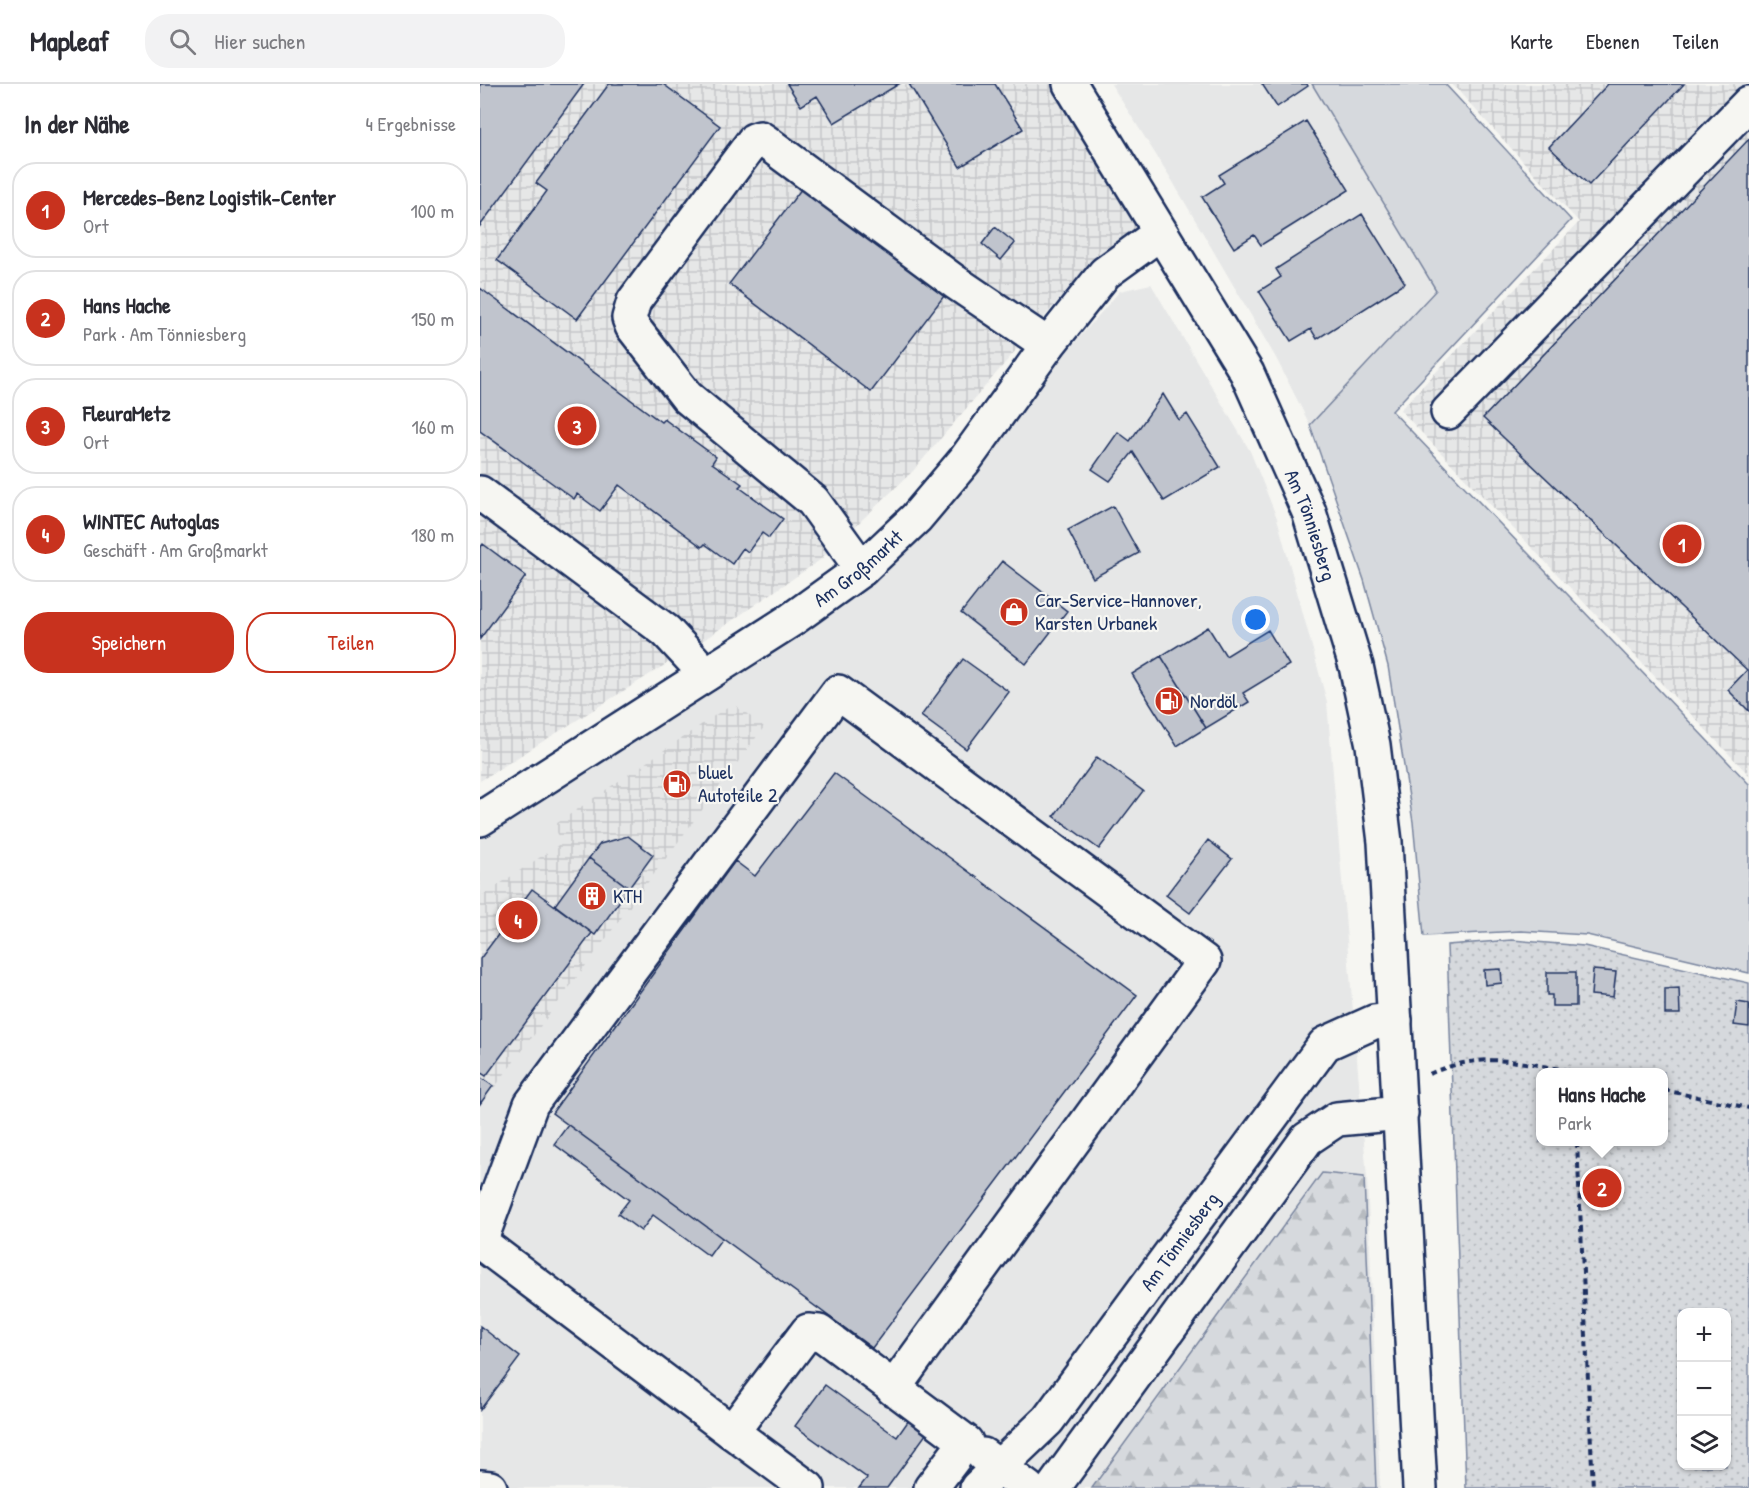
<!DOCTYPE html>
<html lang="de">
<meta charset="utf-8">
<style>
:root{--surface:#fff;--page:#f2f2f3;--text:#2b2b33;--muted:#7c7c81;--line:#e1e1e2;--accent:#c8321e}
body{margin:0;font-family:"Patrick Hand",sans-serif;background:var(--page);color:var(--text)}
.controls{position:absolute;right:18px;bottom:18px;display:grid;overflow:hidden;border-radius:12px;box-shadow:0 2px 4px #0004}
.controls button{width:54px;height:54px;display:grid;place-items:center;padding:0;border:0;border-bottom:2px solid var(--line);background:var(--surface);color:var(--text);font:30px sans-serif}
.you{position:absolute;left:776px;top:536px;width:21px;height:21px;margin:-15px;border:4px solid #fff;border-radius:50%;background:#1a73e8;box-shadow:0 0 0 9px #1a73e833}
.badge{display:grid;place-items:center;width:39px;height:39px;border-radius:50%;background:var(--accent);color:#fff;font-size:20px;font-weight:700}
.pin{position:absolute;translate:-50% -50%;border:3px solid #fff;box-shadow:0 2px 6px #0006}
.popup{position:absolute;left:1056px;top:984px;width:132px;height:78px;box-sizing:border-box;display:grid;place-content:center;border-radius:12px;background:var(--surface);filter:drop-shadow(0 2px 4px #0005);font-size:20px;white-space:nowrap;color:var(--muted)}
.popup b{font-size:22px;color:var(--text)}
.popup::after{content:'';position:absolute;left:50%;top:100%;margin-left:-12px;border:12px solid transparent;border-top-color:var(--surface)}
.list{margin:0;padding:0;list-style:none}
h2{display:flex;justify-content:space-between;align-items:center;height:78px;margin:0;padding:0 24px;font-size:26px}
h2 small{font-size:20px;font-weight:400;color:var(--muted)}
.list li{display:grid;grid-template-columns:39px 1fr auto;gap:18px;align-items:center;box-sizing:border-box;height:96px;margin:0 12px 12px;padding:0 12px;border:2px solid var(--line);border-radius:24px}
.list b{display:block;font-size:22px;white-space:nowrap}
.list p{margin:0;font-size:20px;white-space:nowrap;color:var(--muted)}
.list em{font-size:20px;font-style:normal;color:var(--muted)}
.actions{display:flex;gap:12px;padding:18px 24px}
.actions a{flex:1;padding:14px 0;border:2px solid var(--accent);border-radius:24px;text-align:center;font-size:21px;color:var(--accent)}
.actions .main{background:var(--accent);color:#fff}
.icon{flex:none;width:33px;height:33px;fill:none;stroke:currentColor;stroke-width:2;stroke-linecap:round;stroke-linejoin:round}
.map{position:relative;flex:none;width:1269px;height:1404px;overflow:hidden}
header{display:flex;align-items:center;gap:36px;box-sizing:border-box;height:84px;padding:0 30px;background:var(--surface);border-bottom:2px solid var(--line)}
header strong{font-size:28px}
nav{display:flex;gap:33px;margin-inline-start:auto;font-size:21px}
.search{width:420px;height:54px;background:var(--page);display:flex;align-items:center;gap:15px;box-sizing:border-box;padding:0 21px;border-radius:24px;color:var(--muted);font-size:22px}
main{display:flex}
aside{flex:1;background:var(--surface)}
.map>svg:first-child{display:block}
.built{fill:#e6e7e7}
.industrial{fill:url(#industrial-grid)}
.grass{fill:#d6d9dd;stroke:#78849e;stroke-width:1.5}
.forest{fill:url(#forest-firs);stroke:#78849e;stroke-width:1.5}
.garden{fill:url(#garden-dots);stroke:#78849e;stroke-width:1.5;fill-rule:evenodd}
.building{fill:#c0c4cd;stroke:#1b2f5e;stroke-width:1.5}
.lines{fill:none;stroke-linecap:round;stroke-linejoin:round}
.minor-casing{stroke:#1b2f5e;stroke-width:38}
.path{stroke:#1b2f5e;stroke-width:4;stroke-dasharray:6 4.5;stroke-linecap:butt}
.minor{stroke:#f6f6f2;stroke-width:33}
.labels{text-anchor:middle;stroke-width:4.5;stroke-linejoin:round;paint-order:stroke}
.street-label{font-size:20px;fill:#1b2f5e;stroke:#f6f6f2}
.poi-label{font-size:20px;fill:#1b2f5e;stroke:#f6f6f2;text-anchor:start}
</style>
<header>
<strong>Mapleaf</strong>
<div class="search"><svg class="icon" aria-label="search" viewBox="0 0 24 24"><circle cx="10" cy="10" r="6"/><path d="M15 15l6 6"/></svg>Hier suchen</div>
<nav><a>Karte</a><a>Ebenen</a><a>Teilen</a></nav>
</header>
<main>
<aside>
<h2>In der Nähe<small>4 Ergebnisse</small></h2>
<ul class="list">
<li><span class="badge">1</span><div><b>Mercedes-Benz Logistik-Center</b><p>Ort</p></div><em>100 m</em></li>
<li><span class="badge">2</span><div><b>Hans Hache</b><p>Park · Am Tönniesberg</p></div><em>150 m</em></li>
<li><span class="badge">3</span><div><b>FleuraMetz</b><p>Ort</p></div><em>160 m</em></li>
<li><span class="badge">4</span><div><b>WINTEC Autoglas</b><p>Geschäft · Am Großmarkt</p></div><em>180 m</em></li>
</ul>
<div class="actions"><a class="main">Speichern</a><a>Teilen</a></div>
</aside>
<div class="map">
<svg width="1269" height="1404" viewBox="0 0 1269 1404">
<defs>
<pattern id="industrial-grid" width="8" height="8" patternUnits="userSpaceOnUse" patternTransform="scale(1.5)"><rect width="8" height="8" fill="#e6e7e7"/><path d="M0 4h8M4 0v8" fill="none" stroke="#c5c6c9"/></pattern>
<pattern id="forest-firs" width="22" height="20" patternUnits="userSpaceOnUse" patternTransform="scale(1.5)"><rect width="22" height="20" fill="#d6d9dd"/><path d="M5 1l3.5 6h-7zM16 11l3.5 6h-7z" fill="#b7bbc0"/></pattern>
<pattern id="garden-dots" width="8" height="8" patternUnits="userSpaceOnUse" patternTransform="scale(1.5)"><rect width="8" height="8" fill="#d6d9dd"/><path d="M2 2h.1M6 6h.1" fill="none" stroke="#b7bbc0" stroke-width="1.8" stroke-linecap="round"/></pattern>
</defs>
<rect width="100%" height="100%" fill="#f6f6f2"/>
<filter id="ink" filterUnits="userSpaceOnUse"><feTurbulence type="fractalNoise" baseFrequency=".0167" numOctaves="2"/><feDisplacementMap in="SourceGraphic" scale="12" xChannelSelector="R" yChannelSelector="G"/><feConvolveMatrix kernelMatrix="1 2 1 2 8 2 1 2 1" color-interpolation-filters="sRGB"/></filter>
<g filter="url(#ink)">
<path class="built" d="M631 0H832L956 206 830 341 796 274 690 93Z
M671 200 770 367 797 434 847 618 887 1094 900 1404H0V754L321 547 389 498 450 444 584 271 640 207Z"/>
<path class="industrial" d="M0 0H601L672 135 616 172 433 387 340 476 215 562 0 697Z
M972 0H1269V691L920 326 1099 138Z
M253 619 284 643 0 1023V813L83 758 73 742Z"/>
<path class="grass" d="M832 0H965L1091 136 912 327 1269 700V889L1107 851 1041 847 944 852 933 738 908 582 884 496 830 341 956 206Z"/>
<path class="forest" d="M842 1089 884 1093 896 1404H612Z"/>
<path class="garden" d="M1032 856 1104 862 1269 899V1404H986L967 861ZM1060 988H1184V1058H1060ZM1202 1228H1246V1382H1202Z"/>
<path class="building" d="M0 0H104L0 142Z
M129 0H183L240 42 97 235 17 176 67 107 56 99Z
M307 0H419L354 39 337 12 321 22Z
M429 0H515L543 45 480 83Z
M782 0H827L828 2 797 23Z
M1128 0H1204L1109 101 1069 63Z
M826 37 869 106 781 161 774 151 754 164 722 113 744 99 739 91Z
M1269 55V627L1248 606 1267 586 1003 334Z
M322 104 464 212 391 308 249 200Z
M882 130 925 199 837 255 831 245 811 257 779 207 801 193 796 185Z
M515 143 535 159 521 176 502 160Z
M0 204 181 338 184 335 236 373 232 379 262 400 259 403 303 435 289 454 282 449 268 468 263 464 252 480 225 460 222 463 139 401 120 427 97 410 94 415 0 347Z
M683 310 699 336 707 330 740 383 684 417 653 368 630 397 612 385 638 348 650 357Z
M633 422 659 469 613 494 588 446Z
M3 460 46 492 0 555V464Z
M522 477 587 527 546 580 481 529Z
M728 543 746 572 788 546 809 581 763 609 769 618 726 644 681 572Z
M681 572 726 644 697 662 652 590Z
M483 575 529 608 486 665 441 632Z
M617 673 663 707 619 765 574 732Z
M354 689 657 911 392 1264 72 1029 255 777 275 792Z
M148 752 173 771 149 804 109 774 120 760Z
M728 756 752 775 710 829 686 811Z
M109 774 149 804 115 851 75 821Z
M52 805 112 849 6 992 0 988V875Z
M1021 885 1022 899 1005 901 1004 886Z
M1113 886 1136 888 1133 913 1111 911Z
M1067 888H1096V922H1072V911H1067Z
M1199 904 1200 930H1185V905Z
M1257 918 1269 920V943L1254 941Z
M0 993 13 1002 0 1020Z
M88 1041 242 1154 229 1172 173 1131 161 1147 138 1130 149 1116 74 1060Z
M0 1242 40 1273 0 1326Z
M345 1301 417 1353 431 1333 449 1346 407 1404H379L387 1394 315 1342Z"/>
<g class="lines">
<g class="minor-casing">
<g id="minor">
<path id="s1" d="M590 0 767 289 829 428 876 582 893 661 905 758 940 1404"/>
<path d="M968 328 1269 19"/>
<path d="M0 409 186 547 226 590"/>
<path d="M382 485 333 417 207 313 152 242 149 234 154 217 274 56 280 54 286 58 475 198 568 261"/>
<path id="s2" d="M0 735 311 536 382 485 436 434 485 376 568 261 625 189 680 149"/>
<path d="M252 1348 0 1158 51 1020 358 608 724 877 413 1305"/>
<path d="M503 1371 548 1404"/>
<path d="M0 1403 10 1404"/>
<path d="M328 1404 252 1348 328 1247 339 1248 347 1254 486 1358 451 1404"/>
<path id="s3" d="M497 1404 568 1336 845 960 894 938 915 936"/>
<path d="M573 1404 827 1055 857 1035 921 1029"/>
</g>
</g>
<path class="path" d="M949 990C989 973 1016 974 1058 981 1070 984 1084 985 1094 988
M1184 1006 1269 1024
M1097 1058 1113 1404"/>
<use href="#minor" class="minor"/>
</g>
</g>
<defs>
<g id="shop-disc" transform="scale(1.5)"><circle r="9.5" fill="#c8321e" stroke="#f6f6f2"/><path d="M-5-2.5h2.3a2.7 3.5 0 0 1 5.4 0H5L5.5 6h-11ZM-1.5-2.5h3a1.5 2.3 0 0 0-3 0Z" fill="#fff"/></g>
<g id="fuel-disc" transform="scale(1.5)"><circle r="9.5" fill="#c8321e" stroke="#f6f6f2"/><path d="M-5.5-6h7V0h2V4h1.3V-2.5L3-4.5l.8-.8L6-3V5H2.5V1h-1V6h-7ZM-4.2-4.7v3.2H.2V-4.7Z" fill="#fff"/></g>
<g id="building-disc" transform="scale(1.5)"><circle r="9.5" fill="#c8321e" stroke="#f6f6f2"/><path d="M-4-6H4V6H1V3H-1V6H-4ZM-2.5-4.3h1.7v1.8h-1.7ZM.8-4.3h1.7v1.8H.8ZM-2.5-1h1.7V.8h-1.7ZM.8-1h1.7V.8H.8Z" fill="#fff"/></g>
</defs>
<g fill-rule="evenodd">
<use href="#shop-disc" x="534" y="528"/>
<use href="#fuel-disc" x="689" y="617"/>
<use href="#fuel-disc" x="197" y="700"/>
<use href="#building-disc" x="112" y="812"/>
</g>
<g class="labels">
<g class="street-label">
<text dy="7" stroke="none"><textPath href="#s1" startOffset="504">Am Tönniesberg</textPath></text>
<text dy="7" stroke="none"><textPath href="#s2" startOffset="454">Am Großmarkt</textPath></text>
<text dy="7" stroke="none"><textPath href="#s3" startOffset="320">Am Tönniesberg</textPath></text>
</g>
<g class="poi-label">
<text x="555" y="523">Car-Service-Hannover,<tspan x="555" dy="23">Karsten Urbanek</tspan></text>
<text x="710" y="624">Nordöl</text>
<text x="218" y="695">bluel<tspan x="218" dy="23">Autoteile 2</tspan></text>
<text x="133" y="819">KTH</text>
</g>
</g>
</svg>
<div class="controls">
<button>+</button>
<button>−</button>
<button><svg class="icon" aria-label="layers" viewBox="0 0 24 24"><path d="M12 4l9 5-9 5-9-5zM3 14l9 5 9-5"/></svg></button>
</div>
<div class="you"></div>
<div class="pin badge" style="left:1202px;top:460px">1</div>
<div class="pin badge" style="left:1122px;top:1104px">2</div>
<div class="popup"><b>Hans Hache</b>Park</div>
<div class="pin badge" style="left:97px;top:342px">3</div>
<div class="pin badge" style="left:38px;top:836px">4</div>
</div>
</main>
